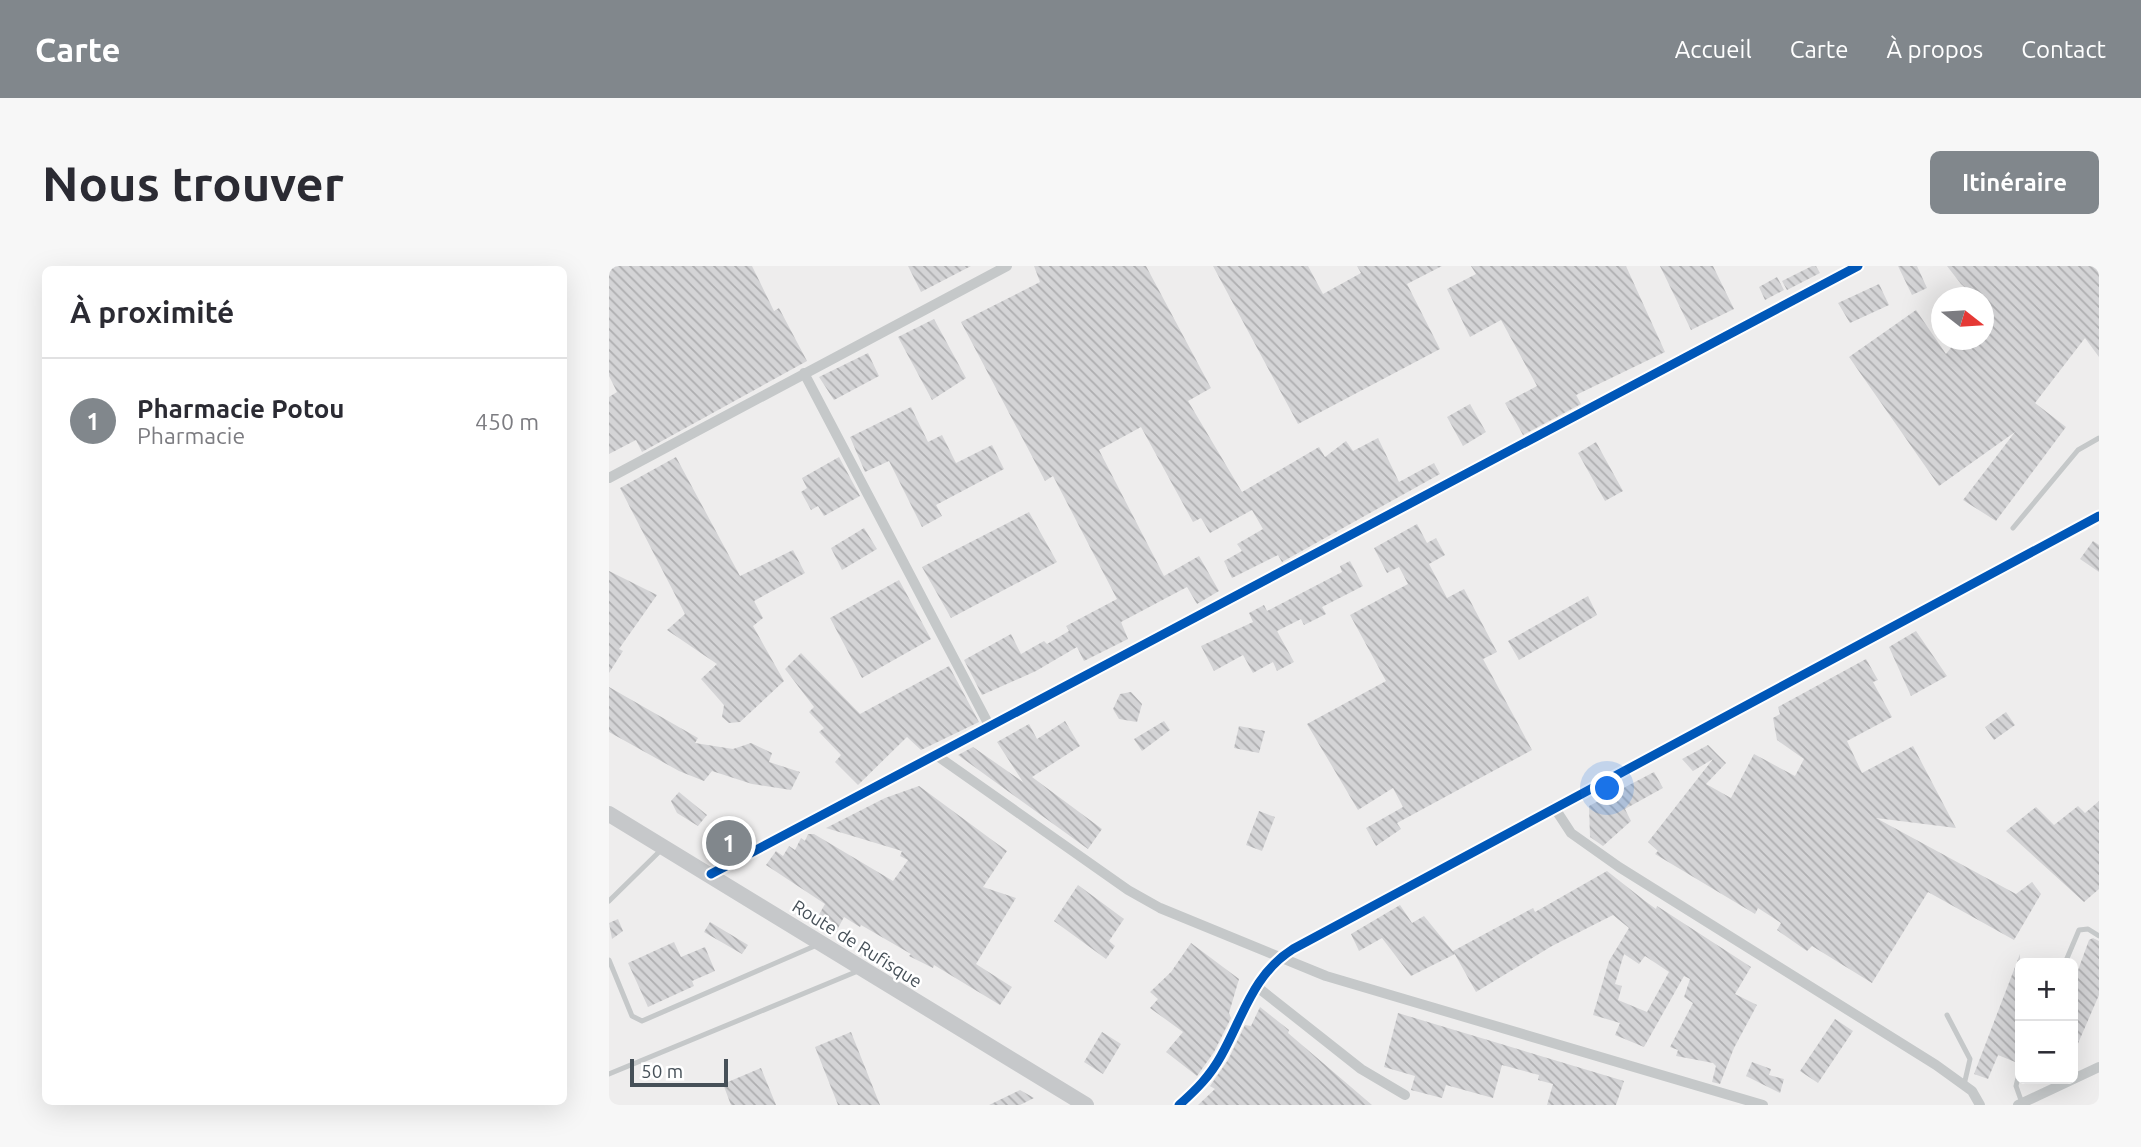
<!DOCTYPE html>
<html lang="fr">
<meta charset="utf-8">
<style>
:root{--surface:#fff;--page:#f7f7f7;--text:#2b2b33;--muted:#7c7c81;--line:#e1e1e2;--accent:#81878c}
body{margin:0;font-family:Ubuntu,sans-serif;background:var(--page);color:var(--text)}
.controls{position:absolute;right:21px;bottom:21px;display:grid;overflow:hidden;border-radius:10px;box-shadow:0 7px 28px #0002}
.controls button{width:63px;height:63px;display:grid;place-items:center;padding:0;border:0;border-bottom:2px solid var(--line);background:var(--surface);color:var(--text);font:35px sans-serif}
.compass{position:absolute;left:1322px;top:21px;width:63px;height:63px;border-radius:50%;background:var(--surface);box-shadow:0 7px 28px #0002;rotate:107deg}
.scale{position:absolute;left:21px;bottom:18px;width:98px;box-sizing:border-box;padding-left:7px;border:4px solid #465058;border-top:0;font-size:19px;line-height:24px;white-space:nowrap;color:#465058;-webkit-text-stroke:5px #fff;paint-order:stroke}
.you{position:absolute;left:999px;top:523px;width:24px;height:24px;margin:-18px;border:5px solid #fff;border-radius:50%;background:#1a73e8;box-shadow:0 0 0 10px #1a73e833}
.badge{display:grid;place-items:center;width:46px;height:46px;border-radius:50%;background:var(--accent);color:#fff;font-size:23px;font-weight:700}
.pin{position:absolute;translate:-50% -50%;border:4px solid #fff;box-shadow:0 2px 7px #0006}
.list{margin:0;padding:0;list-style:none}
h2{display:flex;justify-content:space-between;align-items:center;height:91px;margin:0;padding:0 28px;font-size:30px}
h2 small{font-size:23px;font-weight:400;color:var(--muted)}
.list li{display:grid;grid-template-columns:46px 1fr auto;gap:21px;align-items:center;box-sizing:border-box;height:126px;padding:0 28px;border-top:2px solid var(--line)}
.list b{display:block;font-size:26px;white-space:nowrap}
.list p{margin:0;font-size:23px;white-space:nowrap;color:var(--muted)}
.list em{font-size:23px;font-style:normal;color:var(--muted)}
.map{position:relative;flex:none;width:1490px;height:839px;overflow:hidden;border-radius:10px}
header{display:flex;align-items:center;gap:42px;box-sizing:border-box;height:98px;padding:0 35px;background:var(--accent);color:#fff}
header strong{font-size:33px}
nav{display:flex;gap:38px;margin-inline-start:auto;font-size:24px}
.intro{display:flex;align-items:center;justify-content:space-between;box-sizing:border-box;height:168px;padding:0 42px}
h1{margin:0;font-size:49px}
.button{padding:18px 32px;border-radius:10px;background:var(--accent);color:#fff;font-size:24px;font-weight:700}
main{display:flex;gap:42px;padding:0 42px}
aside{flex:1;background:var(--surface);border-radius:10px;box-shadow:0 7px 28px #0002}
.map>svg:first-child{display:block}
.building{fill:url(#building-back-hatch);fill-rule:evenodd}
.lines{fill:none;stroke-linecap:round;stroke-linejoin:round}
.service{stroke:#c5c8c9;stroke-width:5}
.minor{stroke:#c5c8c9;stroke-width:10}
.secondary{stroke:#c6c8ca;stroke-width:16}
.cycleway-casing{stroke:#fff;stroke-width:13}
.cycleway{stroke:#0057b8;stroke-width:9}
.labels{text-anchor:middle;stroke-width:5;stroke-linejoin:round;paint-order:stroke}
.street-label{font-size:18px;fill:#465058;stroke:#fff}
</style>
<header>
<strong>Carte</strong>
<nav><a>Accueil</a><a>Carte</a><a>À propos</a><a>Contact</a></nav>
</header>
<div class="intro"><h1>Nous trouver</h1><a class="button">Itinéraire</a></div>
<main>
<aside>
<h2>À proximité<small></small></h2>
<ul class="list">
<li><span class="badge">1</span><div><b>Pharmacie Potou</b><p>Pharmacie</p></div><em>450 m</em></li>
</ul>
</aside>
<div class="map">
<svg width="1490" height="839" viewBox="0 0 1490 839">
<defs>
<pattern id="building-back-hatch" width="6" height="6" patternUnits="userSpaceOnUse" patternTransform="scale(1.75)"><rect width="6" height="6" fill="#d4d4d6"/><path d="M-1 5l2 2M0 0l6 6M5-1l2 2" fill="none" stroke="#aeaeb0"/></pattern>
</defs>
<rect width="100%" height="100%" fill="#eeeded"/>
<path class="building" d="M0 0H143L165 45 170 42 198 95 33 186 27 174 0 188V131L8 126 0 110Z
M299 0H362L312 26Z
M425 0H537L602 122 579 135 633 226 710 181 716 191 737 175 744 185 769 172 790 216 825 197 831 208 673 296 669 289 623 312 615 295 633 285 628 278 654 263 643 244 601 267 592 252 584 256 532 161 490 184 555 310 590 290 610 325 588 338 578 321 512 356 519 373 475 395 468 381 427 405 373 429 355 394 402 368 412 388 435 375 438 378 460 365 457 360 508 333 444 210 436 215 352 56 431 16Z
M604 0H699L714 28 752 7 748 0H833L798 18 831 83 689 158Z
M862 0H1017L1056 86 967 129 972 138 914 169 896 137 928 120 892 54 861 71 838 23 867 8Z
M1051 0H1104L1125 43 1082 64Z
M1203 0H1207L1211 7 1178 24 1173 15Z
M1289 0H1308L1318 22 1303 29Z
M1338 0H1490V91L1476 72 1426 137 1457 161 1387 255 1354 234 1406 166 1330 220 1240 91 1307 44 1337 88 1348 74H1375V32H1368L1352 18Z
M1168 11 1175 24 1156 34 1150 21Z
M1270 18 1280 39 1241 57 1229 37Z
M325 53 357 112 323 134 289 71Z
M259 87 270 110 225 134 210 111Z
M861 138 877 166 854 180 838 151Z
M302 141 319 176 333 169 347 197 383 179 395 203 327 239 333 250 313 261 280 195 256 206 241 171Z
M987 176 1014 225 996 235 969 187Z
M67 191 131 310 184 284 196 307 145 335 154 352 144 360 175 415 131 456 120 457 113 451 115 439 92 413 108 398 58 364 76 348 11 222Z
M230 191 251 230 215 250 209 240 202 244 192 226 198 222 193 212Z
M420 246 448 296 342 352 313 301Z
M808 258 818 277 827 272 836 289 820 298 838 332 855 323 888 386 874 393 923 484 788 557 792 563 767 580 757 562 794 541 784 522 749 544 698 458 777 415 741 349 799 318 790 301 778 307 765 282Z
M255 262 268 283 233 304 222 282Z
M1484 275 1490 279V306L1471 293Z
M741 295 754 320 713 341 717 348 695 359 692 353 668 365 685 396 668 405 664 396 644 407 634 389 605 405 592 380 644 356 640 347 655 339 658 345 733 306 731 300Z
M0 305 48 329 10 383 14 385 0 407Z
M290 314 322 373 253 412 221 352Z
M979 330 988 349 910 394 899 375Z
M1307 365 1338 410 1302 430 1280 381Z
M192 387 251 448 340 400 370 456 312 484 298 471 249 519 226 496 232 489 210 466 215 462 200 446 205 441 176 403Z
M1257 393 1269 414 1264 416 1283 451 1238 475 1253 507 1304 480 1347 562 1267 552 1407 628 1423 616 1432 628 1405 674 1319 626 1263 717 1203 680 1198 685 1168 664 1172 657 1149 642 1146 648 1046 588 1049 585 1039 576 1104 493 1084 505 1073 493 1099 479 1117 497 1097 518 1122 532 1145 488 1186 510 1195 493 1168 474 1164 452 1171 448 1169 441Z
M0 421 89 472 86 477 124 483 142 477 163 487 160 496 191 506 182 524 143 518 103 505 95 515 70 505 0 466Z
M522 426 533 438 528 456 510 453 504 443 511 428Z
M1397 446 1406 459 1385 474 1376 461Z
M456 455 471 480 423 511 493 563 479 583 349 489 364 481 414 516 388 476 420 458 428 473Z
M555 455 561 464 533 485 525 473Z
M630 460 656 465 650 487 625 482Z
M1045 506 1054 522 1016 543 1022 555 994 580 981 571 980 540Z
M310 520 398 585 374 621 407 632 367 698 403 721 391 739 325 699 324 702 300 690 302 688 252 659 251 661 235 651 227 666 207 654 216 638 157 599 167 585 174 590 180 580 186 584 192 572 196 575 199 568H205L284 615 299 594 291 590 293 585 217 562 276 532Z
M70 526 98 549 89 560 68 547 62 535Z
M1490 535V623L1475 636 1397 565 1427 541 1445 559 1469 540 1476 547Z
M650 545 666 551 653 585 637 579Z
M998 605 1036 635 1047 643 1048 640 1142 701 1126 728 1148 739 1125 782 1111 818 1103 816 1107 800 1104 797 1067 790 1069 784 1061 781 1084 737 1075 731 1081 713 1075 710 1035 781 1006 769 1011 757 984 749 1000 695 1020 662 1004 649 943 680 867 726 844 685 924 642 926 646ZM1015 688 1030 698 1036 690 1060 706 1038 746 1009 734 1013 720 1006 718Z
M469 619 515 653 500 675 506 680 497 693 445 655Z
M791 639 803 657 815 650 846 688 802 710 773 672 750 685 742 668Z
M9 653 14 665 3 673 0 657Z
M101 656 139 679 133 688 95 666Z
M1484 672 1490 675V729L1464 789V718L1480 674Z
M65 676 72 691 96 681 106 705 83 715 85 720 39 741 19 697Z
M582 677 630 713 620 747 622 752 605 786 588 810 557 786 574 766 541 742 549 733 541 726 562 706Z
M1411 688V798L1389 789 1379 813 1365 808Z
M651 741 680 764 679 767 763 839H589L606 823 601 820 619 794 636 759 642 760Z
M789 747 1015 815 1007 839H938L944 818 929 814 930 809 893 799 884 832 837 819 833 832 802 824 806 810 775 801Z
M1226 753 1244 765 1209 817 1191 805Z
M242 766 271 839H229L206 781Z
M493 766 512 778 494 808 475 796Z
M1143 796 1162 803 1160 809 1175 813 1171 827 1137 810Z
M152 802 167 839H122L114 818Z
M411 824 425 832 411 839H380Z"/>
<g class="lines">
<path class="service" d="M1404 262 1469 184 1490 172
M0 635 53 583
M0 694 23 750 33 755 208 679
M1456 697 1470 664 1479 663 1490 670
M1338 749 1361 793 1355 819
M1411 803 1407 820 1413 837
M0 808 249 705"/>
<path class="minor" d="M195 107 381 461
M0 212 398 0
M327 489 519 624 551 642 717 710 1154 839
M945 541 962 567 1010 601 1327 799 1363 825 1371 839
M102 608 1249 0
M647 720 752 803 796 829
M570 839C587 824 601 810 612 790 634 751 644 708 684 683L1490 250
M1409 839 1490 801"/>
<path class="secondary" d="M0 548 477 839"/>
<g class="cycleway-casing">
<path id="cycleway" d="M102 608 1249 0
M570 839C587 824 601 810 612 790 634 751 644 708 684 683L1490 250"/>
</g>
<use href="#cycleway" class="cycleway"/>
</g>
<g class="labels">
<g class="street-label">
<text transform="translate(248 678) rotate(32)" y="6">Route de Rufisque</text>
</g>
</g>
</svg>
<div class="controls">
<button>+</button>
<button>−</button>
</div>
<svg class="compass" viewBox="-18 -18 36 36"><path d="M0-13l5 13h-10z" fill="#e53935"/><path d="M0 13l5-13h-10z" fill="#7c7c81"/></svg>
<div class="scale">50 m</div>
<div class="you"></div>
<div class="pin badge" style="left:120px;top:577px">1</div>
</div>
</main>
